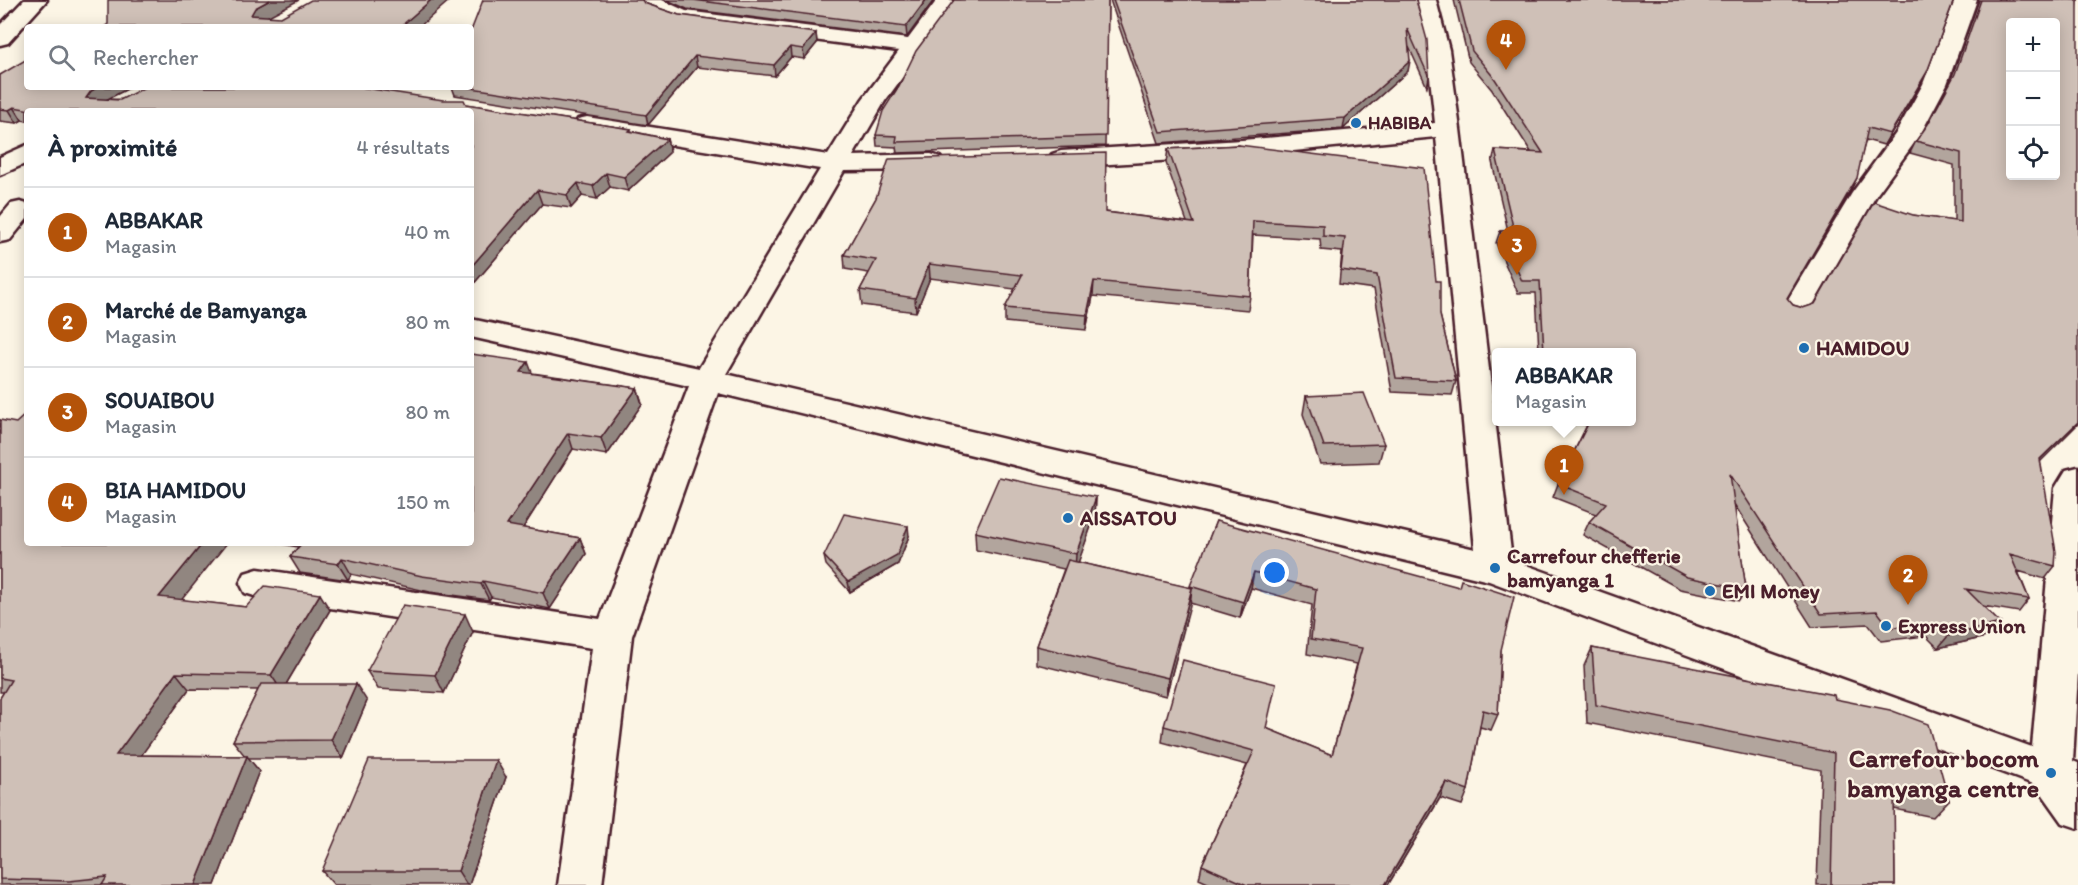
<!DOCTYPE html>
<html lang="fr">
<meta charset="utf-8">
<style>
:root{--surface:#fff;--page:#f6f6f7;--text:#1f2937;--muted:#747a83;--line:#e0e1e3;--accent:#b45309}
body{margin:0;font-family:Itim,sans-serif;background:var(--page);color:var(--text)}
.controls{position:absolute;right:18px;top:18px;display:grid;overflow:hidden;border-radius:6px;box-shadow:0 3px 15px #0003}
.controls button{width:54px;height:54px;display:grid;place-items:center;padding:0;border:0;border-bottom:2px solid var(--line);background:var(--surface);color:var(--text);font:30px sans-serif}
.you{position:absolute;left:1275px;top:573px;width:21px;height:21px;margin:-15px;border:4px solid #fff;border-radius:50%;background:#1a73e8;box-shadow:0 0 0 9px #1a73e833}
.badge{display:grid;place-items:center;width:39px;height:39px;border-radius:50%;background:var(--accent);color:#fff;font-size:20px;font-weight:700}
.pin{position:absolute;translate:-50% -50px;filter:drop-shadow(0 2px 3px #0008)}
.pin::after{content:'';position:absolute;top:32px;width:21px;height:18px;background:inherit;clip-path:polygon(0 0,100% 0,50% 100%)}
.popup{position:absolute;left:1492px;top:348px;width:144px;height:78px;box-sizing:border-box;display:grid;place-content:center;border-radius:6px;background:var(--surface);filter:drop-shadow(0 2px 4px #0005);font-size:20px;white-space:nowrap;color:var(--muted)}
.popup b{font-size:22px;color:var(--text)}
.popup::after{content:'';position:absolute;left:50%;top:100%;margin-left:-12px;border:12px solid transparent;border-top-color:var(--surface)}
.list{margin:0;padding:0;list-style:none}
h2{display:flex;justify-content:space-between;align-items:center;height:78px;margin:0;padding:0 24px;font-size:26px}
h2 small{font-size:20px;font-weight:400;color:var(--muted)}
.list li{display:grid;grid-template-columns:39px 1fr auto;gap:18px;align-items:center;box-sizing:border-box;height:90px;padding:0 24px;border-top:2px solid var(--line)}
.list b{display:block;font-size:22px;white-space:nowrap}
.list p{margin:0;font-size:20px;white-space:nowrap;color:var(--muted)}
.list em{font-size:20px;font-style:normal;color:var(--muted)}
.icon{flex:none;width:33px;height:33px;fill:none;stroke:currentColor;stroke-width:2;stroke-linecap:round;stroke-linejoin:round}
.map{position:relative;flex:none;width:2078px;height:885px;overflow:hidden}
.search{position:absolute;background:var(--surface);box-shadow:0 3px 15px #0003;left:24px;top:24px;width:450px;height:66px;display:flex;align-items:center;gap:15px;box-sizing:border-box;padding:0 21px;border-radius:6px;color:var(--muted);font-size:22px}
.panel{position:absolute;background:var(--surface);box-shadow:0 3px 15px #0003;left:24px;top:108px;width:450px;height:438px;border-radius:6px}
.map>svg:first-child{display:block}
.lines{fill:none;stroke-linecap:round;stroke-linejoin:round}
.minor-casing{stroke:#4a1f2b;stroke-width:5}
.minor{fill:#fcf5e5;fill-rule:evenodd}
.wall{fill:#b2a59d;stroke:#4a1f2b;stroke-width:1.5;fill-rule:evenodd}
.shaded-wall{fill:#918680;stroke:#4a1f2b;stroke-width:1.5}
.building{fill:#cfc0b7;stroke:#4a1f2b;stroke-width:1.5;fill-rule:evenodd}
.poi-dot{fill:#1f6fb2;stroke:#fcf5e5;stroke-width:2}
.labels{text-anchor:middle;stroke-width:4.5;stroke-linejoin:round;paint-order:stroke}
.far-poi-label{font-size:18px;font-weight:bold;fill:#4a1f2b;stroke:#fcf5e5;text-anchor:start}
.poi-label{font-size:21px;font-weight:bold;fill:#4a1f2b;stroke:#fcf5e5;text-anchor:start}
.near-poi-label{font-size:26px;font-weight:bold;fill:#4a1f2b;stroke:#fcf5e5;text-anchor:end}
</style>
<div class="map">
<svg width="2078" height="885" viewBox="0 0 2078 885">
<rect width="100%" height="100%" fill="#fcf5e5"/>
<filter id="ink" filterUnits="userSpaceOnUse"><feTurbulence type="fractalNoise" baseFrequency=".0167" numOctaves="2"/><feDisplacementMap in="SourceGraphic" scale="12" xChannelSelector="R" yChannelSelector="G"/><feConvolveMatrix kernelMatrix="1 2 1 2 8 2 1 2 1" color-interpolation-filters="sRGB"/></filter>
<g filter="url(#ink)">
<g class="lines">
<g class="minor-casing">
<path id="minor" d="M24 0H47L8 43 0 45V25Z
M640 0H662L686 11 908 39 937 0H959L885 101 853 156 931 154 940 157 944 162 940 167 931 170 844 171 726 374 1475 549 1436 137 1242 156 1061 167 1052 164 1048 159 1052 154 1061 151 1242 140 1435 123 1427 50 1414 0H1436L1449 50 1460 129 1512 560 2032 747 2055 488 2066 470 2078 467V672L2073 761 2078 763V828L2063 823 2036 785 1489 581 718 393 632 636 602 885H558L592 648 258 597 245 593 240 583 245 573 258 569 600 619 689 386 471 337V319L699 368 820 169 587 131 578 129 575 124 578 119 587 117 828 155 862 100 899 51 682 23 647 11Z
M1955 0H1977L1947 84 1920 135 1877 194 1807 315 1797 318 1787 315 1782 309 1852 193 1896 133 1923 84Z
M27 145V163L0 175V157Z
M20 202 27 204V219L10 240 0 242V217L11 204Z"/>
</g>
<use href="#minor" class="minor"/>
</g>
<path class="wall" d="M667 0H934L907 37 687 9Z
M1108 0 1105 146 897 153 896 147 877 146 876 135Z
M1110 0H1416L1429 77 1427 87 1409 47 1408 71 1343 129 1159 143Z
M1454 0H1954L1927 72 1921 83 1884 145 1866 140 1851 190 1787 299 1793 305 1803 308 1815 304 1913 215 1954 221V165L1910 153 1916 141 1928 125 1949 85 1979 0H2078L2040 462 2055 566 2045 579 2018 571 2029 599 2019 612 1983 606 2000 623 1990 636 1938 648 1926 636 1881 641 1868 624 1812 627 1734 504 1746 589 1739 601 1680 589 1583 535 1589 522 1596 514 1553 497 1558 484 1587 425 1564 422H1632V352H1539L1536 293H1518L1496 243 1500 231H1508L1492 162 1495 150 1531 152 1492 90 1469 62Z
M644 3 679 15 816 33 817 43 804 59 791 57 775 76 697 67 648 125 455 95 452 87H471Z
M0 75 27 87H131L107 99 466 104 631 129V131L667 139 670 152 628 191 610 187 597 199 582 196 571 208 542 204 471 287V111H27V121L22 120 17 123 0 121Z
M1239 145 1440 315 1456 381 1452 395 1392 392 1374 289 1339 284 1342 252 1321 250 1320 239 1253 235 1250 296 1248 310 1093 296 1086 330 1005 322V308L1015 289 930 278 916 312 862 305 860 290 869 273 845 269 844 255 876 198 1105 212 1187 222 1166 163 1168 149Z
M532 373 637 388 642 404 607 455 573 449 523 528 580 538 586 554 550 609 491 597 489 600 430 592 351 574 348 580 300 573 290 557 298 547 277 543H471Z
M1306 396 1384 444 1379 462 1320 464 1303 414Z
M0 420 182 600 246 607 330 610 286 684 367 701 343 758H248L259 771 215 885H0V698L4 692H0ZM189 689 258 690 233 741 245 756 141 755Z
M1096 497 1095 515 1078 562 1190 588 1216 521 1501 650 1498 714 1491 730 1480 727 1468 790 1462 805 1440 798 1388 885H1212L1199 879 1202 865 1247 765 1162 742 1164 726 1266 728 1332 755 1357 664 1307 654 1312 605 1251 588 1240 618 1190 603 1166 696 1036 664V646L1064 569 976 550 975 532Z
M909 536 898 564 850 592 826 565 824 556Z
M473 632 444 693 378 689 367 671Z
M1592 648 1835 699 1949 800 1933 817 1894 809 1895 885H1817L1821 770 1587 723 1584 666Z
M506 777 469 885H334L322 871Z"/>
<path class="shaded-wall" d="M270 0H299L261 20 251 15 255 8Z
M431 0H450L419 27H400Z
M926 0H934L907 37 906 27Z
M816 33 817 43 804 59 803 49Z
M790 47 791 57 775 76 774 65Z
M695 56 697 67 648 125 646 115Z
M1410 61 1408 71 1343 129 1345 118Z
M1927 72 1921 83 1884 145 1890 134Z
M98 87H131L98 104 86 98 91 91Z
M14 107 22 120 17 123 9 110Z
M667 139 670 152 628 191 624 177Z
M606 173 610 187 597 199 593 186Z
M1857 178 1851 190 1780 310Z
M578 183 582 196 571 208 567 195Z
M537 190 542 204 471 287V267Z
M929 264 930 278 916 312 915 298Z
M1094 281 1093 296 1086 330 1087 315Z
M528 362 534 378 521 372Z
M637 388 642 404 607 455 601 438Z
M2078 422V424L2030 472 2040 459Z
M568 433 573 449 514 542 507 525Z
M1096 497 1095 515 1075 572 1076 554Z
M908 526 909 536 898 564 850 592 848 582Z
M580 538 586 554 550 609 543 593Z
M203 543H227L171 613 159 597Z
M342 558 351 574 348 580 338 564Z
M1254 572 1251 588 1240 618 1243 602Z
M483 581 491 597 489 600 481 584Z
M1192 588 1190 606 1166 696 1168 678Z
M320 594 330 610 282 691 271 675Z
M465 614 473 632 444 693 435 675Z
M2000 623 1990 636 1938 648 1948 636Z
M176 673 189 689 130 771 116 755Z
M356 684 367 701 343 758 331 740Z
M247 756 259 771 215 885H195Z
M496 760 506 777 469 885H467L458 871Z
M1446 782 1440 798 1388 885H1385Z"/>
<path class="building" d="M108 0H270L255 8 251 15 281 17 311 0H431L400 27H104L108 24Z
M483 0H642L644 3 679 15 816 33 803 49 790 47 774 65 695 56 646 115 465 87H471V31Z
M693 0H926L906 27Z
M954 0H1108L1106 136 896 142 897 136 876 135 883 111 899 86 916 51Z
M1113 0H1416L1427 40 1429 77 1407 28 1410 61 1345 118 1160 132Z
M1459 0H1954L1927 72 1890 134 1868 128 1857 178 1787 298 1793 305 1803 308 1815 304 1874 202 1913 215 1961 222V153L1916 141 1928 124 1955 74 1981 0H2078V422L2040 459 2056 552 2055 566 2010 554 2029 599 1966 589 2000 623 1948 636 1936 623 1890 628 1877 611 1821 614 1730 474 1746 589 1687 577 1589 522 1606 503 1558 484 1589 422H1632V352H1544L1540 281H1522L1500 231H1514L1495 150 1543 153 1495 79 1472 51ZM2010 22H2055V176H2010Z
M27 59V87H98L91 91 86 98 120 100 145 87H359L443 100H464L466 104 631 129 629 131 667 139 624 177 606 173 593 186 578 183 567 195 537 190 471 267V111H36L14 107 9 110 0 109V75Z
M1239 145 1424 168 1436 281H1440V315L1456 381 1396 378 1377 275 1341 270 1345 238 1323 236V225L1253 221 1250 296 1094 281 1087 315 1005 308 1022 275 929 264 915 298 860 290 876 260 844 255 876 198 889 159 1106 153 1105 212 1194 223 1168 149Z
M471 354 528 362 521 372 637 388 601 438 568 433 507 525 580 538 543 593 483 581 481 584 422 576 342 558 338 564 290 557 302 543H471Z
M1364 393 1384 444 1324 446 1306 396Z
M27 413V543H203L159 597 246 607 265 586 320 594 271 675 176 673 116 755 247 756 195 885H102L107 877 69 881 0 879V698L11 680 0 678V420L16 423Z
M999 477 1096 497 1076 554 975 532Z
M844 514 908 526 897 555 848 582 824 556Z
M1216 521 1459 587 1461 580 1514 597 1501 650 1498 714 1483 710 1468 790 1446 782 1385 885H1247L1202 865 1254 751 1164 726 1183 660 1276 684 1266 728 1332 755 1362 648 1311 639 1316 589 1254 572 1243 602 1190 586Z
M1068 560 1192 588 1168 678 1036 646Z
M403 605 465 614 435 675 367 671Z
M1592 648 1834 695 1835 699 1890 710 1928 724 1949 800 1894 789 1895 885H1831L1834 753 1596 705Z
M261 684H356L331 740 233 741Z
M369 760H496L458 871H322Z"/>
</g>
<g class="poi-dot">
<circle cx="1356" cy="123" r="6"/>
<circle cx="1804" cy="348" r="6"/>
<circle cx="1068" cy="518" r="6"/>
<circle cx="1495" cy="568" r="6"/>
<circle cx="1710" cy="591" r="6"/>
<circle cx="1886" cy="626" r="6"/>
<circle cx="2051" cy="773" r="6"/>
</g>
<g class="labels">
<g class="far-poi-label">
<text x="1368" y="129">HABIBA</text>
</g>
<g class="poi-label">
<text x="1816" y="355">HAMIDOU</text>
<text x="1080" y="525">AISSATOU</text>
<text x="1507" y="563">Carrefour chefferie<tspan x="1507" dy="24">bamyanga 1</tspan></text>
<text x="1722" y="598">EMI Money</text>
<text x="1898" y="633">Express Union</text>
</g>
<g class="near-poi-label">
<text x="2039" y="767">Carrefour bocom<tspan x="2039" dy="30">bamyanga centre</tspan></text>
</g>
</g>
</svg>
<div class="controls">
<button>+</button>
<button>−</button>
<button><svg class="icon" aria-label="locate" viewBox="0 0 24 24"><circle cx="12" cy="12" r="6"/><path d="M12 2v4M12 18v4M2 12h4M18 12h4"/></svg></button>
</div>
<div class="you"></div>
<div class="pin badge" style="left:1564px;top:495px">1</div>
<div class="popup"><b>ABBAKAR</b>Magasin</div>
<div class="pin badge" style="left:1908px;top:605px">2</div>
<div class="pin badge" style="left:1517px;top:275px">3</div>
<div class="pin badge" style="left:1506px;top:70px">4</div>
<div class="search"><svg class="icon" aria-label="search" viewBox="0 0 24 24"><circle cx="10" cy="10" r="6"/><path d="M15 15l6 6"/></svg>Rechercher</div>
<section class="panel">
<h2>À proximité<small>4 résultats</small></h2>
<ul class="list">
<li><span class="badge">1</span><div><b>ABBAKAR</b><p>Magasin</p></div><em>40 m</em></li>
<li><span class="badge">2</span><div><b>Marché de Bamyanga</b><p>Magasin</p></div><em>80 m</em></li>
<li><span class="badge">3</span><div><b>SOUAIBOU</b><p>Magasin</p></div><em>80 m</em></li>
<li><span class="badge">4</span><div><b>BIA HAMIDOU</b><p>Magasin</p></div><em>150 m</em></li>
</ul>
</section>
</div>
